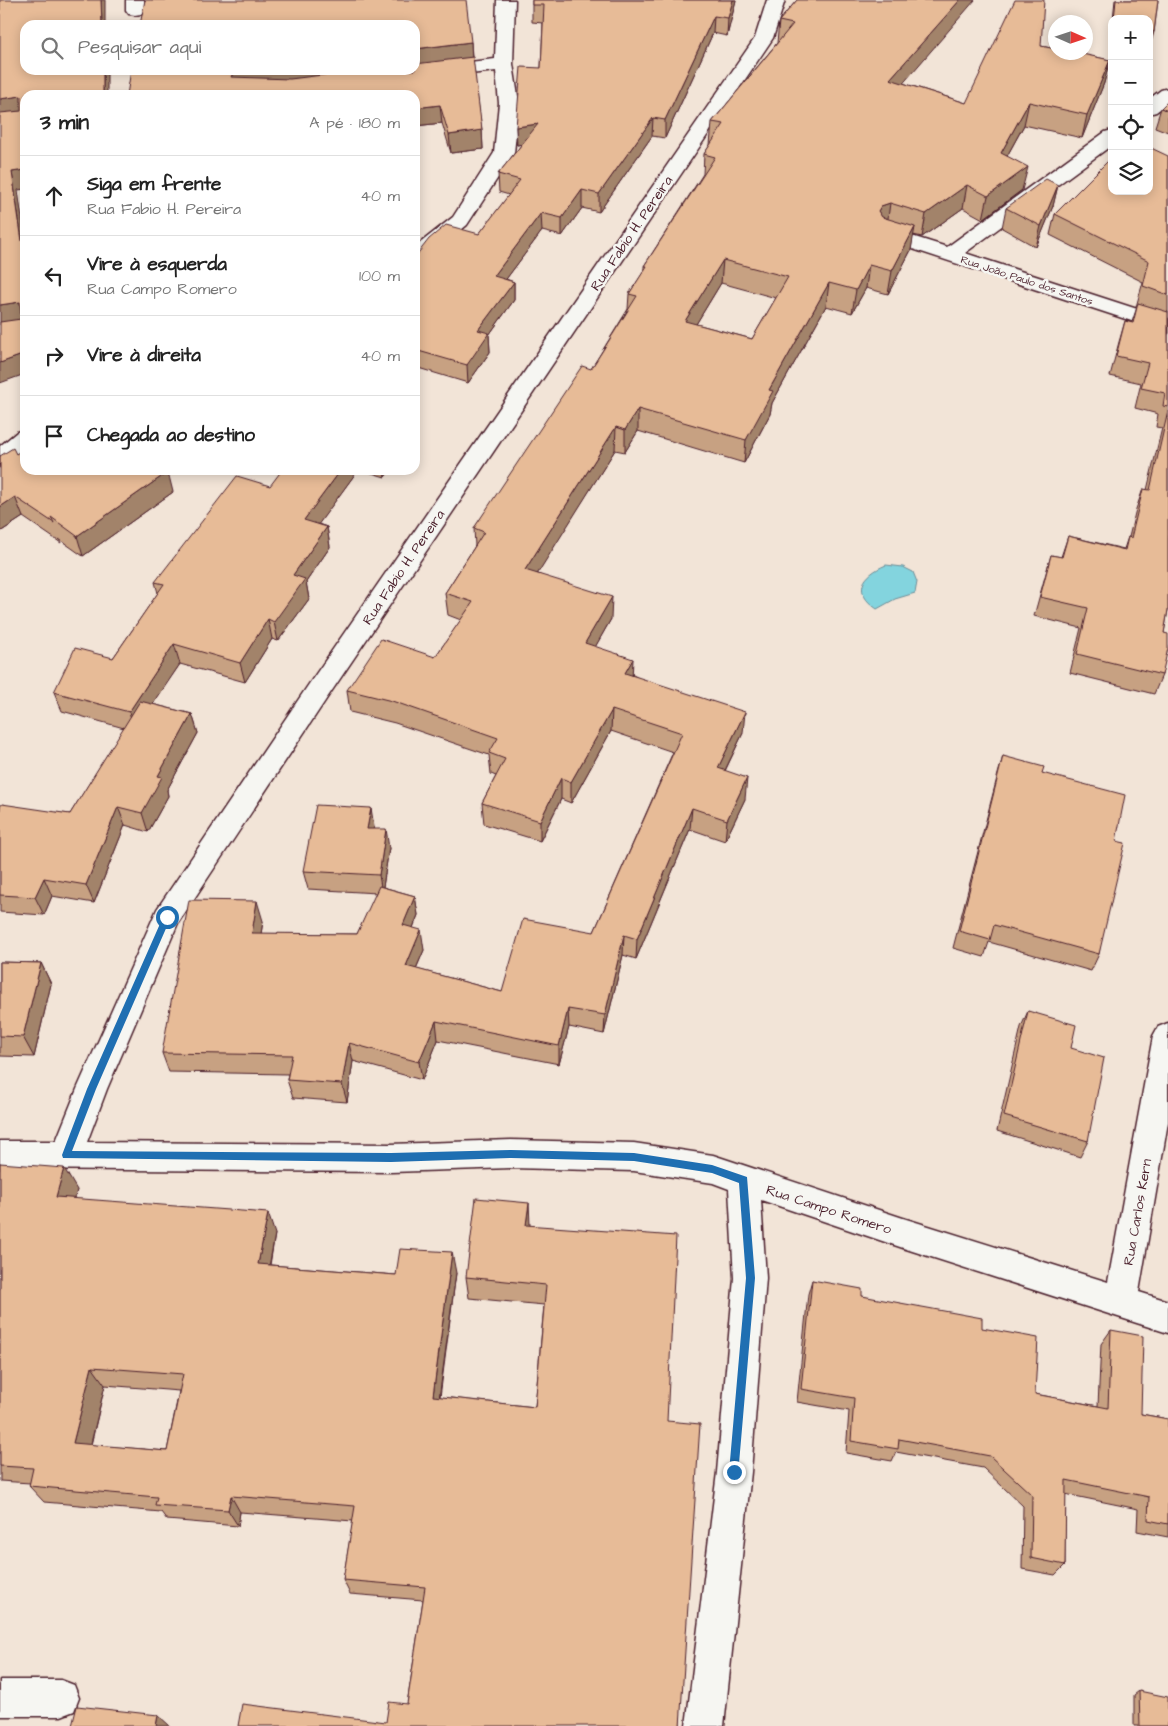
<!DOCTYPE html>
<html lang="pt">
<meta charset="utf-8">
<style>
:root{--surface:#fff;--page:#f6f6f6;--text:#222;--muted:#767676;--line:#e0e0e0}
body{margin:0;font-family:"Architects Daughter",sans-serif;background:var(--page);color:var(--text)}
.controls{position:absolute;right:15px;top:15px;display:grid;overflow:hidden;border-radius:10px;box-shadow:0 2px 12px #0003}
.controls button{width:45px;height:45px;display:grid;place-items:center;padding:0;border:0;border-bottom:1px solid var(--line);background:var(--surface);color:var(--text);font:25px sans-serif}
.compass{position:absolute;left:1048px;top:15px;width:45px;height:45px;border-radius:50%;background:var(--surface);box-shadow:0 2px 12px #0003;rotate:93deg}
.stop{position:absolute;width:15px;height:15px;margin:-11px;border:4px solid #1f6fb2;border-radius:50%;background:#fff}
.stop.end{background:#1f6fb2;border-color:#fff;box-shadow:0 1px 5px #0008}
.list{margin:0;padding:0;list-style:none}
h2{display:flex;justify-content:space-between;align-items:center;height:65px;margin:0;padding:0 20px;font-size:21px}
h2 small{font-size:16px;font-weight:400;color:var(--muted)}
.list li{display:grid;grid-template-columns:32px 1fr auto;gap:15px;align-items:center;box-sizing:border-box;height:80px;padding:0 20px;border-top:1px solid var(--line)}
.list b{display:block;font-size:19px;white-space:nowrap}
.list p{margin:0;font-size:16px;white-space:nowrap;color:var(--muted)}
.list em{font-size:16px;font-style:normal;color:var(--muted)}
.icon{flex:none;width:28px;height:28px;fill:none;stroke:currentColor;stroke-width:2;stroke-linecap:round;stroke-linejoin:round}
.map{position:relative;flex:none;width:1168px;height:1726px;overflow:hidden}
.search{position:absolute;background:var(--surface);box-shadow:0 2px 12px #0003;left:20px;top:20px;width:400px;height:55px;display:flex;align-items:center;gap:12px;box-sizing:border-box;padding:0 18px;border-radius:15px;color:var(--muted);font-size:19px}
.panel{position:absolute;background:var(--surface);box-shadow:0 2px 12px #0003;left:20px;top:90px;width:400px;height:385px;border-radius:15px}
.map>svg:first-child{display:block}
.water{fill:#83d4de;stroke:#6c8c96}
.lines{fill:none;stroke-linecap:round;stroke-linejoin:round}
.minor-casing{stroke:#4a1f2b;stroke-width:3}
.minor{fill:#f6f6f2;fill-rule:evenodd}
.wall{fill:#c7a182;stroke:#4a1f2b;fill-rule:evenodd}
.shaded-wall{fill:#a2836a;stroke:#4a1f2b}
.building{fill:#e7bb97;stroke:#4a1f2b;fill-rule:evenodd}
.route{fill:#1f6fb2}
.labels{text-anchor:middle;stroke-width:5;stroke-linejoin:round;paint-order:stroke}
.far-street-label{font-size:11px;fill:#4a1f2b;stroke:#f6f6f2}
.street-label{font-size:14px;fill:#4a1f2b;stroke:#f6f6f2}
</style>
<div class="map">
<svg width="1168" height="1726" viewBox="0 0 1168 1726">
<rect width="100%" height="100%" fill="#f2e4d7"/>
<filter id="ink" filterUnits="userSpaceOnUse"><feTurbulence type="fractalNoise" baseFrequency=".02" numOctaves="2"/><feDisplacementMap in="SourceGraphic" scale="10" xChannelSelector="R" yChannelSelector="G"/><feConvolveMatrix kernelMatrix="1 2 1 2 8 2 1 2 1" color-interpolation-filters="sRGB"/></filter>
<g filter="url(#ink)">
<path class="water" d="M886 565 903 567 913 572 917 582 915 593 895 599 877 609C852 592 862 575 886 565Z"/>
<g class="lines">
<g class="minor-casing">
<path id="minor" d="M126 0H144V10L141 14 135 15 129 14 126 10Z
M497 0H515L513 64 519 103 514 153 467 225 422 262 415 263V247L453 217 494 153 499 103 496 71 436 78 429 76 427 72 429 68 436 66 495 59Z
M767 0H785L773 38 327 698 178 923 107 1089 87 1142 391 1144 511 1140 634 1143 713 1155 903 1218 1108 1282 1153 1036 1158 1027 1168 1023V1122L1139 1292 1168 1301V1333L903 1248 761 1200 766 1278 751 1472 724 1726H686L717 1472 734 1278 729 1189 713 1183 634 1171 511 1168 391 1172 0 1169V1141H56L77 1089 157 909 309 684 755 38Z
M1168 88V103L1156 112 1149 114V99L1161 90Z
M1112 130V145L965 253 1168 319V333L879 238 876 234 879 230 886 228 947 247 1105 132Z
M25 429V450L8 465 0 467V446L17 432Z
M0 1680H61L74 1685 79 1698 74 1711 61 1716H0Z"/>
</g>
<use href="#minor" class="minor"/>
</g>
<path class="wall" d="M532 0H736L727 36 713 33 665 138 652 136 599 212 582 208 562 236 542 231 506 279 514 282V300L489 335 490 352 468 383 415 367V257L479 234 509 195 499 192 498 174 522 144 517 145 516 127 541 68 543 23 532 22Z
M797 0 903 83 966 103 1041 46 1110 60 1104 83 1082 138 1024 125 1007 156 1022 190 983 219 963 208 922 237 913 235 911 250 888 294 866 288 852 313 826 306 772 403 770 414 744 463 638 431 625 452 615 450 537 573 611 619 595 647 633 675 743 733 725 771 745 799 725 841 690 829 636 959 623 955 604 1034 569 1027 559 1064 438 1040 422 1080 353 1061 347 1102 293 1098 287 1080 288 1074 169 1072 162 1053 263 921 261 934H357L377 893 308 889 303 871 374 827 373 829 389 848 383 887 415 896 418 915 413 928 424 950 416 969 502 992 594 932 673 752 611 731 571 803 561 799 540 841 484 824 482 803 496 776 491 774 489 755 395 723 350 712 347 690 435 657 461 620 448 615 445 593 475 546 474 528 591 369 628 309 629 294 644 271V266L703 174 704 154 710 145 712 122 777 43 779 21ZM721 283 776 298 752 339 696 324Z
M1115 0H1158L1154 32 1151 42H1149V19H1113Z
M471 42 472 57 482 130 483 149 451 153 442 123 415 126V95Z
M1161 108 1168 111V132L1155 127Z
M1168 156V610L1164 633 1162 675 1154 694 1070 673 1081 628 1034 616 1051 555 1061 557 1068 536 1124 549 1128 537H1129L1136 509 1143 489 1147 490 1162 428 1156 427 1158 414 1135 408 1141 383 1110 376 1119 342 1125 321 1132 322 1137 307H1136L1143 282 1050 235 1055 214Z
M1058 185 1053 206 1036 247 1002 228 1006 208Z
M16 454 173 492 83 556 59 539 61 543 23 517 0 532Z
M358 470 318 524 327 527 330 547 306 582 309 599 278 641 272 639 245 682 180 664 152 704 192 714 198 733 167 790 168 796 148 832 125 825 94 903 52 896 44 915 0 912V807L70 814 124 728 62 711 54 692 113 658 158 593 155 582 270 486Z
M362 470H390L385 477Z
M1003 756 1042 773 1116 841 1099 954 1091 971 989 942 984 957 953 948 998 774Z
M0 962 41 963 51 984 34 1057 0 1056Z
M1028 1011 1071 1048 1088 1141 1080 1157 997 1131 1021 1027Z
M0 1163 77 1190 74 1199 275 1234 270 1265 396 1275 456 1273 440 1397 535 1407 544 1305 469 1298 466 1277 530 1225 667 1421 680 1726 386 1722 407 1704 423 1600 350 1594 343 1580 353 1521 240 1512 238 1526 167 1520 161 1512 44 1502 29 1486 30 1483 0 1481ZM105 1385 179 1391 167 1451 91 1445Z
M812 1280 862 1296 982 1328 1035 1394 1098 1406 1101 1344 1111 1330 1141 1414 1168 1419V1537L1137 1531 1138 1509 1065 1494V1565L1055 1575 1022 1569 1023 1506 983 1468 896 1452 892 1461 846 1453 849 1411 797 1402 808 1294Z
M1139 1691 1168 1726H1134V1695Z"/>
<path class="shaded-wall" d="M101 0H105V25H102Z
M733 0H736L727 36 728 18Z
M960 0H975L887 102 890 79Z
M714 16 713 33 665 138V120Z
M471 42 472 61 415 67V49Z
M1110 60 1104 83 1082 138 1087 115Z
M103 70H107V95H103Z
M237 70H393L245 87 231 77 234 71Z
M21 96 25 110 0 118V99Z
M1029 102 1024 125 996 176 1001 153Z
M440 105 442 123 415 126V108Z
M653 118 652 136 599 212V194Z
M538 124V142L517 145 516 127Z
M482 130 483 149 451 153 449 135Z
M1028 167 1022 190 983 219 988 196Z
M25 170V189L18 190 25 241H22L12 172Z
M967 185 963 208 922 237 926 214Z
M1058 185 1053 206 1036 247 1041 226Z
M582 190V208L562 236V218Z
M890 203 887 226 878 211 881 206Z
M541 213 542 231 495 294 494 276Z
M915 227 911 250 888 294 892 271Z
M723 260 721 283 684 344 685 321Z
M869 265 866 288 852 313 856 290Z
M514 282V300L489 335 490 352 468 383 467 365 478 330Z
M829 283 826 306 772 403 770 414 744 463 746 440 769 390Z
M20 302 25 321 0 325V305Z
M25 354V374L0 383V363Z
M638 409V431L625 452V430Z
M415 416 417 433 415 436Z
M616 427 615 450 526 592 525 570Z
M341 470H358L307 540 304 520Z
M384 470H390L385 477Z
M168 472 173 492 83 556 77 536Z
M15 497 23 517 0 532V507Z
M327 527 330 547 306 582 309 599 278 641 274 622 293 575Z
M612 597 611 619 585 665V643Z
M268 619 272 639 245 682 240 663Z
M174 644 180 664 135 731 129 712Z
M633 659 632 680 625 673Z
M612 710 611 731 571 803V782Z
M745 712 743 733 716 789 718 768Z
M192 714 198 733 167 790 168 796 148 832 142 813 158 776Z
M561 778V799L540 841V821Z
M747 778 745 799 725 841 727 820Z
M118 807 125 825 94 903 86 885Z
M371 808 374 827 370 847 367 829Z
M692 808 690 829 636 959 637 939Z
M386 829 389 848 382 893 379 875Z
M44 878 52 896 44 915 35 897Z
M415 896 418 915 406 945 403 925Z
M257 901 263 921 258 953 252 933Z
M421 930 424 950 409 985 406 966Z
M624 935 623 955 604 1034 605 1015Z
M41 963 51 984 34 1057 23 1037Z
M568 1009 569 1027 559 1064V1046Z
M436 1021 438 1040 422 1080 419 1062Z
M349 1043 353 1061 347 1102 342 1084Z
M64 1168 77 1190 69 1219 56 1197Z
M529 1203 530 1225 528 1246 526 1225Z
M268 1213 275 1234 266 1284 258 1264Z
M452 1252 456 1273 437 1414 433 1396Z
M92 1367 105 1385 87 1460 73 1443Z
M231 1496 240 1512 238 1526 228 1510Z
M158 1715 170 1726H156Z"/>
<path class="building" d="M0 0H101L102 25H25V70H103V95H25V170L12 172 22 241H25V354L0 363V322L21 319 20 302 0 305V113L21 111V96L0 99Z
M145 0H466L471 42 415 49V25H140Z
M532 0H733L728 18 714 16 665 120 653 118 599 194 582 190 562 218 541 213 494 276 514 282 478 330 489 333 467 365 415 350V257L429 239 446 225 479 234 520 180 498 174 538 124 516 127 521 67 541 68 544 5H532Z
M797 0H960L890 79 966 103 1015 0H1044L1041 46 1056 49V52H1073L1110 60 1087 115 1029 102 1001 153 1028 167 988 196 967 185 926 214 890 203 881 206 878 211 882 217 915 227 892 271 869 265 856 290 829 283 769 390 773 391 746 440 638 409 625 430 616 427 525 570 612 597 585 643 633 659 625 673 745 712 718 768 747 778 727 820 692 808 637 939 624 935 605 1015 568 1009 559 1046 436 1021 419 1062 349 1043 342 1084 287 1080 292 1055 162 1053 189 900 257 901 252 933 357 934 379 886 415 896 403 925 421 930 406 966 502 992 523 919 594 932 682 733 612 710 571 782 561 778 540 821 482 803 505 759 489 753 498 738 392 701 347 690 381 639 435 657 473 602 445 593 484 532 474 528 582 366 591 369 637 296 629 294 647 266H644L715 157 704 154 724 124 712 122 793 24 779 21ZM723 260 788 277 752 339 685 321Z
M1116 0H1158L1154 32 1149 31V19H1114Z
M473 57 482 130 449 135 440 105 415 108V95H127L131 70H237L234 71 231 77 290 79 363 70H415V64Z
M1168 101V111L1161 108Z
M1149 147 1168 156V295L1143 286 1149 261 1055 214 1112 157V191H1149Z
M1046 179 1058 185 1041 226 1006 208Z
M1138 303 1168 312V407L1163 406 1165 393 1141 388 1148 363 1116 356 1125 321 1133 323Z
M1168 411V610L1164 633 1168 634V648L1162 675 1077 654 1088 608 1040 597 1051 555 1062 557 1068 536 1125 550 1128 537 1131 538 1143 489 1150 490Z
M13 448 16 454 25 448V470H165L168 472 77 536 51 517 54 523 15 497 0 507V456Z
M282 470H341L304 520 327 527 293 575 305 579 274 622 268 619 240 663 174 644 129 712 54 692 75 648 113 658 164 584 155 582 237 476 270 486Z
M140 701 192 714 158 776 162 777 142 813 118 807 86 885 44 878 35 897 0 895V807L2 804 70 814Z
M1003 756 1044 767 1042 773 1125 795 1116 841 1125 843 1099 954 994 925 990 940 959 931Z
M316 805 371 808 367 829H386L379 875 303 871Z
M0 962 41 963 23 1037 0 1036Z
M1028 1011 1076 1025 1071 1048 1104 1058 1088 1141 1004 1116Z
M0 1163 64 1168 56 1197 268 1213 258 1264 396 1275 400 1249 452 1252 433 1396 535 1407 546 1285 466 1277 476 1198 529 1203 526 1225 676 1236 667 1421 700 1424 680 1726H238L242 1704 386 1722 389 1702 407 1704 425 1587 343 1580 355 1506 231 1496 228 1510 155 1505 157 1497 29 1486 33 1468 0 1466ZM92 1367 183 1374 167 1451 73 1443Z
M812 1280 862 1289V1296L982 1318V1328L1038 1338 1035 1394 1108 1408 1111 1330 1143 1336 1141 1414 1168 1419V1524L1148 1520 1149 1497 1066 1480 1065 1565 1031 1558 1032 1495 990 1456 899 1439 898 1449 851 1441 854 1398 801 1389Z
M1139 1691 1168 1697V1726H1140Z
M77 1706 158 1715 156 1726H72Z"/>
</g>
<path class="route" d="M167 914 171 917 96 1089 72 1151 391 1153 511 1150 634 1153 712 1165 747 1177 755 1278 738 1475H731L729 1472 746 1278 739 1183 712 1173 634 1161 511 1158 391 1162 63 1158 62 1155 87 1089 163 917Z"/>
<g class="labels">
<g class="far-street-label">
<text transform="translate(1027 280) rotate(18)" y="4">Rua João Paulo dos Santos</text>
</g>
<g class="street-label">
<text transform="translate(631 233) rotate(-56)" y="5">Rua Fabio H. Pereira</text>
<text transform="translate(403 567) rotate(-56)" y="5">Rua Fabio H. Pereira</text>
<text transform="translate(829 1209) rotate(18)" y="5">Rua Campo Romero</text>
<text transform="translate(1137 1212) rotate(-80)" y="5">Rua Carlos Kern</text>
</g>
</g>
</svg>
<div class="controls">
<button>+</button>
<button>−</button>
<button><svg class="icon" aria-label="locate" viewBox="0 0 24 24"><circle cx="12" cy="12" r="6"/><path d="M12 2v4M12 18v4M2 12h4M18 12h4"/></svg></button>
<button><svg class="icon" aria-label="layers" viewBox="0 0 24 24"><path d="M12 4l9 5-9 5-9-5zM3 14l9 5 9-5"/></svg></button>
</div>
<svg class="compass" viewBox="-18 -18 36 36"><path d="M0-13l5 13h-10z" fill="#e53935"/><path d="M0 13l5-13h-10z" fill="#767676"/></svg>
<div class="stop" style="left:167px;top:917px"></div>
<div class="stop end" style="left:734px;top:1472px"></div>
<div class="search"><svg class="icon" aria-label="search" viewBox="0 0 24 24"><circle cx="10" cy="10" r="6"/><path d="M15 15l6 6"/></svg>Pesquisar aqui</div>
<section class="panel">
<h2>3 min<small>A pé · 180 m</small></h2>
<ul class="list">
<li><svg class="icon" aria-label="ahead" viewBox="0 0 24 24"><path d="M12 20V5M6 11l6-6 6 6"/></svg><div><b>Siga em frente</b><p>Rua Fabio H. Pereira</p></div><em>40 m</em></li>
<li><svg class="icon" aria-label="left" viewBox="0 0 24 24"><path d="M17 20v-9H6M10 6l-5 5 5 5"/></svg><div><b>Vire à esquerda</b><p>Rua Campo Romero</p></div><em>100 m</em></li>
<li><svg class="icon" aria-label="right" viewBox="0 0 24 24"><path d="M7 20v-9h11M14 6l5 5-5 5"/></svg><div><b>Vire à direita</b></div><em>40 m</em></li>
<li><svg class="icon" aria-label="arrive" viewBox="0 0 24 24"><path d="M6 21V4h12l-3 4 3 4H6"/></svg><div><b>Chegada ao destino</b></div></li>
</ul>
</section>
</div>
